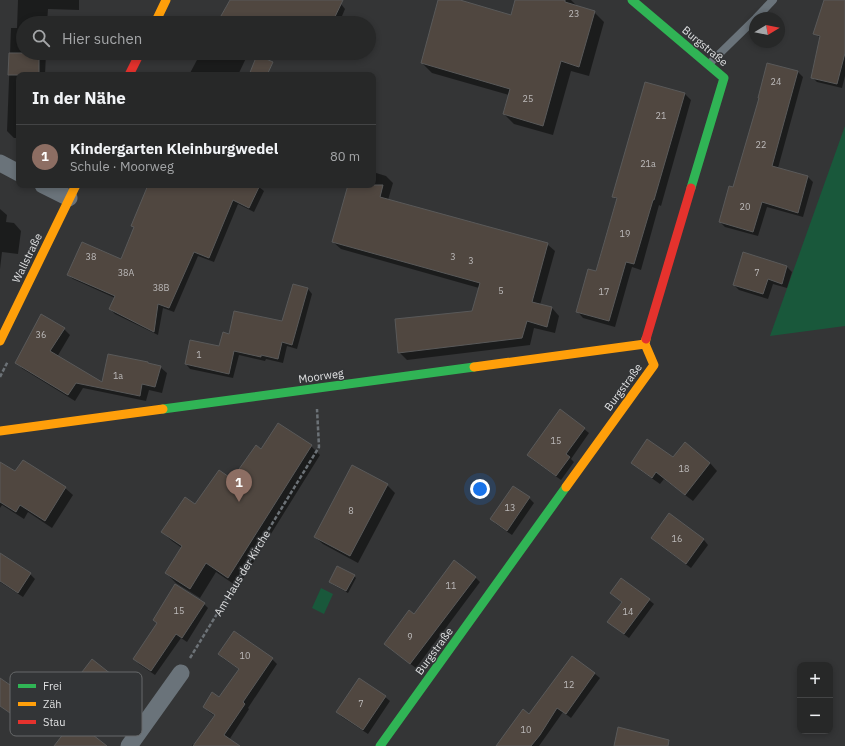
<!DOCTYPE html>
<html lang="de">
<meta charset="utf-8">
<style>
:root{--surface:#272828;--page:#2f3030;--text:#f1f3f6;--muted:#a4a6a8;--line:#434445;--accent:#8c9099}
body{margin:0;font-family:"IBM Plex Sans",sans-serif;background:var(--page);color:var(--text)}
.controls{position:absolute;right:12px;bottom:12px;display:grid;overflow:hidden;border-radius:8px;box-shadow:0 2px 6px #0003}
.controls button{width:36px;height:36px;display:grid;place-items:center;padding:0;border:0;border-bottom:1px solid var(--line);background:var(--surface);color:var(--text);font:20px sans-serif}
.compass{position:absolute;left:749px;top:12px;width:36px;height:36px;border-radius:50%;background:var(--surface);box-shadow:0 2px 6px #0003;rotate:80deg}
.you{position:absolute;left:480px;top:489px;width:14px;height:14px;margin:-10px;border:3px solid #fff;border-radius:50%;background:#1a73e8;box-shadow:0 0 0 6px #1a73e833}
.badge{display:grid;place-items:center;width:26px;height:26px;border-radius:50%;background:var(--accent);color:#fff;font-size:13px;font-weight:700}
.pin{position:absolute;translate:-50% -33px;filter:drop-shadow(0 1px 2px #0008)}
.pin::after{content:'';position:absolute;top:21px;width:14px;height:12px;background:inherit;clip-path:polygon(0 0,100% 0,50% 100%)}
.list{margin:0;padding:0;list-style:none}
h2{display:flex;justify-content:space-between;align-items:center;height:52px;margin:0;padding:0 16px;font-size:17px}
h2 small{font-size:13px;font-weight:400;color:var(--muted)}
.list li{display:grid;grid-template-columns:26px 1fr auto;gap:12px;align-items:center;box-sizing:border-box;height:64px;padding:0 16px;border-top:1px solid var(--line)}
.list b{display:block;font-size:15px;white-space:nowrap}
.list p{margin:0;font-size:13px;white-space:nowrap;color:var(--muted)}
.list em{font-size:13px;font-style:normal;color:var(--muted)}
.icon{flex:none;width:22px;height:22px;fill:none;stroke:currentColor;stroke-width:2;stroke-linecap:round;stroke-linejoin:round}
.map{position:relative;flex:none;width:845px;height:746px;overflow:hidden}
.search{position:absolute;background:var(--surface);box-shadow:0 2px 6px #0003;left:16px;top:16px;width:360px;height:44px;display:flex;align-items:center;gap:10px;box-sizing:border-box;padding:0 14px;border-radius:22px;color:var(--muted);font-size:15px}
.panel{position:absolute;background:var(--surface);box-shadow:0 2px 6px #0003;left:16px;top:72px;width:360px;height:116px;border-radius:8px}
.map>svg:first-child{display:block}
.green{fill:#19583b}
.shadow{fill:#0007}
.building{fill:#504740;stroke:#595959}
.lines{fill:none;stroke-linecap:round;stroke-linejoin:round}
.path{stroke:#6c7277;stroke-width:2.5;stroke-dasharray:4 2;stroke-linecap:butt}
.lane{stroke:#6a737a;stroke-width:8}
.street{stroke:#6a737a;stroke-width:17}
.fast{stroke:#30b455;stroke-width:9}
.slow{stroke:#ff9f0a;stroke-width:9}
.jam{stroke:#e5322d;stroke-width:9}
.labels{text-anchor:middle;stroke-width:3;stroke-linejoin:round;paint-order:stroke}
.number-label{font-size:9px;fill:#bcbaba}
.street-label{font-size:11px;fill:#e0e1e2;stroke:#333537}
.key{fill:#333537;stroke:#67696a;stroke-width:1}
.key-label{font-size:11px;fill:#e0e1e2}
</style>
<div class="map">
<svg width="845" height="746" viewBox="0 0 845 746">
<rect width="100%" height="100%" fill="#343536"/>
<path class="green" d="M845 126V326L770 336Z
M321 588 333 594 324 614 312 608Z"/>
<path class="shadow" d="M18 0H79V10L48 9 47 23H23V53H46L45 75H19V138H14L7 131 11 28H17Z
M230 0H332L341 4 345 9 339 23H218Z
M440 0H456L511 16 516 0H571L576 5V7L594 12 604 22 589 76 571 71 553 135 514 124 504 114 509 95 432 73 422 63Z
M825 0H845V76L842 88 817 82 812 77 820 38 815 33Z
M202 53H260L258 58 248 54 238 75H189L198 58 199 59Z
M768 64 798 72 803 77 778 168 808 177 813 182 803 217 767 207 758 236 725 227 720 222 734 188 760 99Z
M685 94 691 100 661 206 659 205 641 270 632 267 615 327 583 318 577 311 596 272 617 200 613 196Z
M373 172 386 176 393 183 388 200 547 244 555 251 540 305 552 308 559 316 555 333 534 328 530 345 407 360 399 352 473 311 479 288 341 249 333 242 349 185H373Z
M145 185H256L259 187 264 191 254 212 238 204 214 262 198 256 174 312 163 308 158 335 115 314 110 309 115 298 73 279 68 275 121 260 135 228 148 187Z
M0 209 7 215 6 222 14 223 21 231 18 254 2 252 0 269Z
M787 267 792 272 787 288 773 284 768 299 739 290 734 285Z
M293 285 308 289 312 294 297 349 287 346 283 363 266 359 265 361 239 355 233 378 190 369 186 364 220 347 230 335 283 323Z
M64 329 70 335 57 357 103 384 149 364 160 367 167 373 162 393 149 390 146 401 83 388 75 401 23 369 16 363Z
M584 429 589 433 571 459 574 462 561 480 533 460 528 455Z
M311 446 320 455 238 587 216 572 200 598 176 583 166 573 182 548 172 541 162 532 195 505 232 480 262 450Z
M673 458 710 463 717 471 693 501 664 479 660 484 640 470 632 463Z
M0 463 15 473 65 488 73 495 52 528 28 512 24 519 2 505 0 508Z
M387 485 395 493 358 563 323 544 315 537Z
M529 498 534 503 512 535 496 524 491 519Z
M669 515 704 540 708 545 691 568 657 543 652 538Z
M0 554 30 574 35 579 23 597 0 582Z
M354 576 356 578 348 593 332 584 330 582Z
M475 577 480 582 416 668 390 649 385 644 414 615Z
M622 579 649 600 654 604 629 638 613 626 609 622 623 603 611 593Z
M204 604 208 608 187 642 181 638 155 675 139 664 135 659Z
M234 632 272 659 277 664 248 708 249 709 229 740 230 746H192L193 744 195 745 215 716 209 712 204 707 219 698 240 670 224 659 219 654Z
M572 657 595 674 600 678 571 718 563 712 539 746H501L530 715Z
M0 679 13 688 46 704 51 709 36 731 0 706Z
M385 697 390 701 368 734 342 717 337 712Z"/>
<path class="building" d="M230 0H343L332 23H217Z
M438 0H460L511 15 515 0H565V2L595 11 579 67 561 61 543 126 503 114 510 89 421 63Z
M824 0H845V53L837 84 811 78 820 36 813 34Z
M9 53H39V75H8Z
M257 55 273 62 267 75H249Z
M767 63 798 71 772 166 808 176 798 213 762 202 753 232 719 222 729 186 733 187 759 98H758Z
M645 82 685 93 654 200H653L634 264 626 262 609 321 576 312 588 269 596 271 617 198 612 197Z
M148 185H260L249 208 233 200 209 258 194 252 169 308 158 304 154 332 109 309 115 296 67 275 82 242 121 259 134 227 131 226Z
M348 185H383L380 197 548 243 532 302 552 307 547 327 527 321 522 338 398 353 395 319 472 311 480 283 332 242Z
M743 252 787 266 782 284 768 279 763 294 733 285Z
M293 284 308 288 292 345 282 342 278 359 261 355V357L234 351 229 374 185 364 190 340 219 346 223 332 229 334 234 311 282 321Z
M41 314 65 328 50 351 102 382 108 354 148 362V363L161 366 155 387 142 384 140 396 76 383 68 395 15 363Z
M560 409 585 428 566 454 570 457 556 476 527 455Z
M278 423 312 445 228 578 206 563 190 589 165 573 182 546 161 532 185 497 195 504 219 470 232 479 256 445 261 449Z
M647 439 673 457 685 442 710 463 685 495 656 472 652 478 631 463Z
M23 460 66 487 45 521 20 505 16 512 0 502V462L15 471Z
M352 465 388 484 350 556 314 537Z
M513 486 530 497 507 531 490 519Z
M669 513 704 539 686 564 651 538Z
M0 553 31 573 18 593 0 581Z
M454 560 476 577 410 664 384 644 409 610 414 614Z
M337 566 355 575 346 591 329 582Z
M621 578 650 599 624 634 607 622 622 602 610 593Z
M175 584 205 603 182 638 176 634 151 671 133 659 157 623 153 620Z
M234 631 273 658 243 702 245 704 224 735 240 746H193L215 715 203 707 212 692 219 697 239 669 218 654Z
M572 656 595 673 566 714 557 708 540 735 531 746H496L523 709 529 714Z
M92 659 121 682 94 717 65 694Z
M0 678 13 687 16 682 47 704 30 727 0 706Z
M359 678 386 696 363 730 336 712Z
M74 720 107 746H54Z
M618 727 669 740 668 746H614Z"/>
<g class="lines">
<path class="path" d="M130 23 133 17
M0 377 8 361
M190 658 319 447 317 409"/>
<path class="lane" d="M756 18 773 0
M709 64 755 19"/>
<path class="street" d="M0 163 19 173
M43 185 69 198
M129 746 181 673"/>
<path class="fast" d="M632 0 724 78 691 188
M163 409 474 367
M380 746 566 487"/>
<path class="slow" d="M155 23 166 0
M0 341 76 185
M474 367 645 344
M0 431 163 409
M566 487 654 365 645 344 646 339"/>
<path class="jam" d="M129 75 140 53
M646 339 691 188"/>
</g>
<g class="labels">
<g class="number-label">
<text x="574" y="17">23</text>
<text x="776" y="85">24</text>
<text x="528" y="102">25</text>
<text x="661" y="119">21</text>
<text x="761" y="148">22</text>
<text x="648" y="167">21a</text>
<text x="745" y="210">20</text>
<text x="625" y="237">19</text>
<text x="91" y="260">38</text>
<text x="453" y="260">3</text>
<text x="471" y="264">3</text>
<text x="126" y="276">38A</text>
<text x="757" y="276">7</text>
<text x="161" y="291">38B</text>
<text x="501" y="294">5</text>
<text x="604" y="295">17</text>
<text x="41" y="338">36</text>
<text x="199" y="358">1</text>
<text x="118" y="379">1a</text>
<text x="556" y="444">15</text>
<text x="684" y="472">18</text>
<text x="510" y="511">13</text>
<text x="351" y="514">8</text>
<text x="677" y="542">16</text>
<text x="451" y="589">11</text>
<text x="179" y="614">15</text>
<text x="628" y="615">14</text>
<text x="410" y="640">9</text>
<text x="245" y="659">10</text>
<text x="569" y="688">12</text>
<text x="361" y="707">7</text>
<text x="526" y="733">10</text>
</g>
<g class="street-label">
<text transform="translate(705 46) rotate(40)" y="4">Burgstraße</text>
<text transform="translate(27 258) rotate(-64)" y="4">Wallstraße</text>
<text transform="translate(321 376) rotate(-8)" y="4">Moorweg</text>
<text transform="translate(623 387) rotate(-54)" y="4">Burgstraße</text>
<text transform="translate(242 573) rotate(-59)" y="4">Am Haus der Kirche</text>
<text transform="translate(434 651) rotate(-54)" y="4">Burgstraße</text>
</g>
</g>
<rect x="10" y="672" width="132" height="64" rx="6" class="key"/>
<rect x="18" y="684" width="18" height="4" fill="#30b455"/>
<rect x="18" y="702" width="18" height="4" fill="#ff9f0a"/>
<rect x="18" y="720" width="18" height="4" fill="#e5322d"/>
<g class="key-label">
<text x="43" y="690">Frei</text>
<text x="43" y="708">Zäh</text>
<text x="43" y="726">Stau</text>
</g>
</svg>
<div class="controls">
<button>+</button>
<button>−</button>
</div>
<svg class="compass" viewBox="-18 -18 36 36"><path d="M0-13l5 13h-10z" fill="#e53935"/><path d="M0 13l5-13h-10z" fill="#a4a6a8"/></svg>
<div class="you"></div>
<div class="pin badge" style="left:239px;top:502px;background:#8d6e63">1</div>
<div class="search"><svg class="icon" aria-label="search" viewBox="0 0 24 24"><circle cx="10" cy="10" r="6"/><path d="M15 15l6 6"/></svg>Hier suchen</div>
<section class="panel">
<h2>In der Nähe<small></small></h2>
<ul class="list">
<li><span class="badge" style="background:#8d6e63">1</span><div><b>Kindergarten Kleinburgwedel</b><p>Schule · Moorweg</p></div><em>80 m</em></li>
</ul>
</section>
</div>
